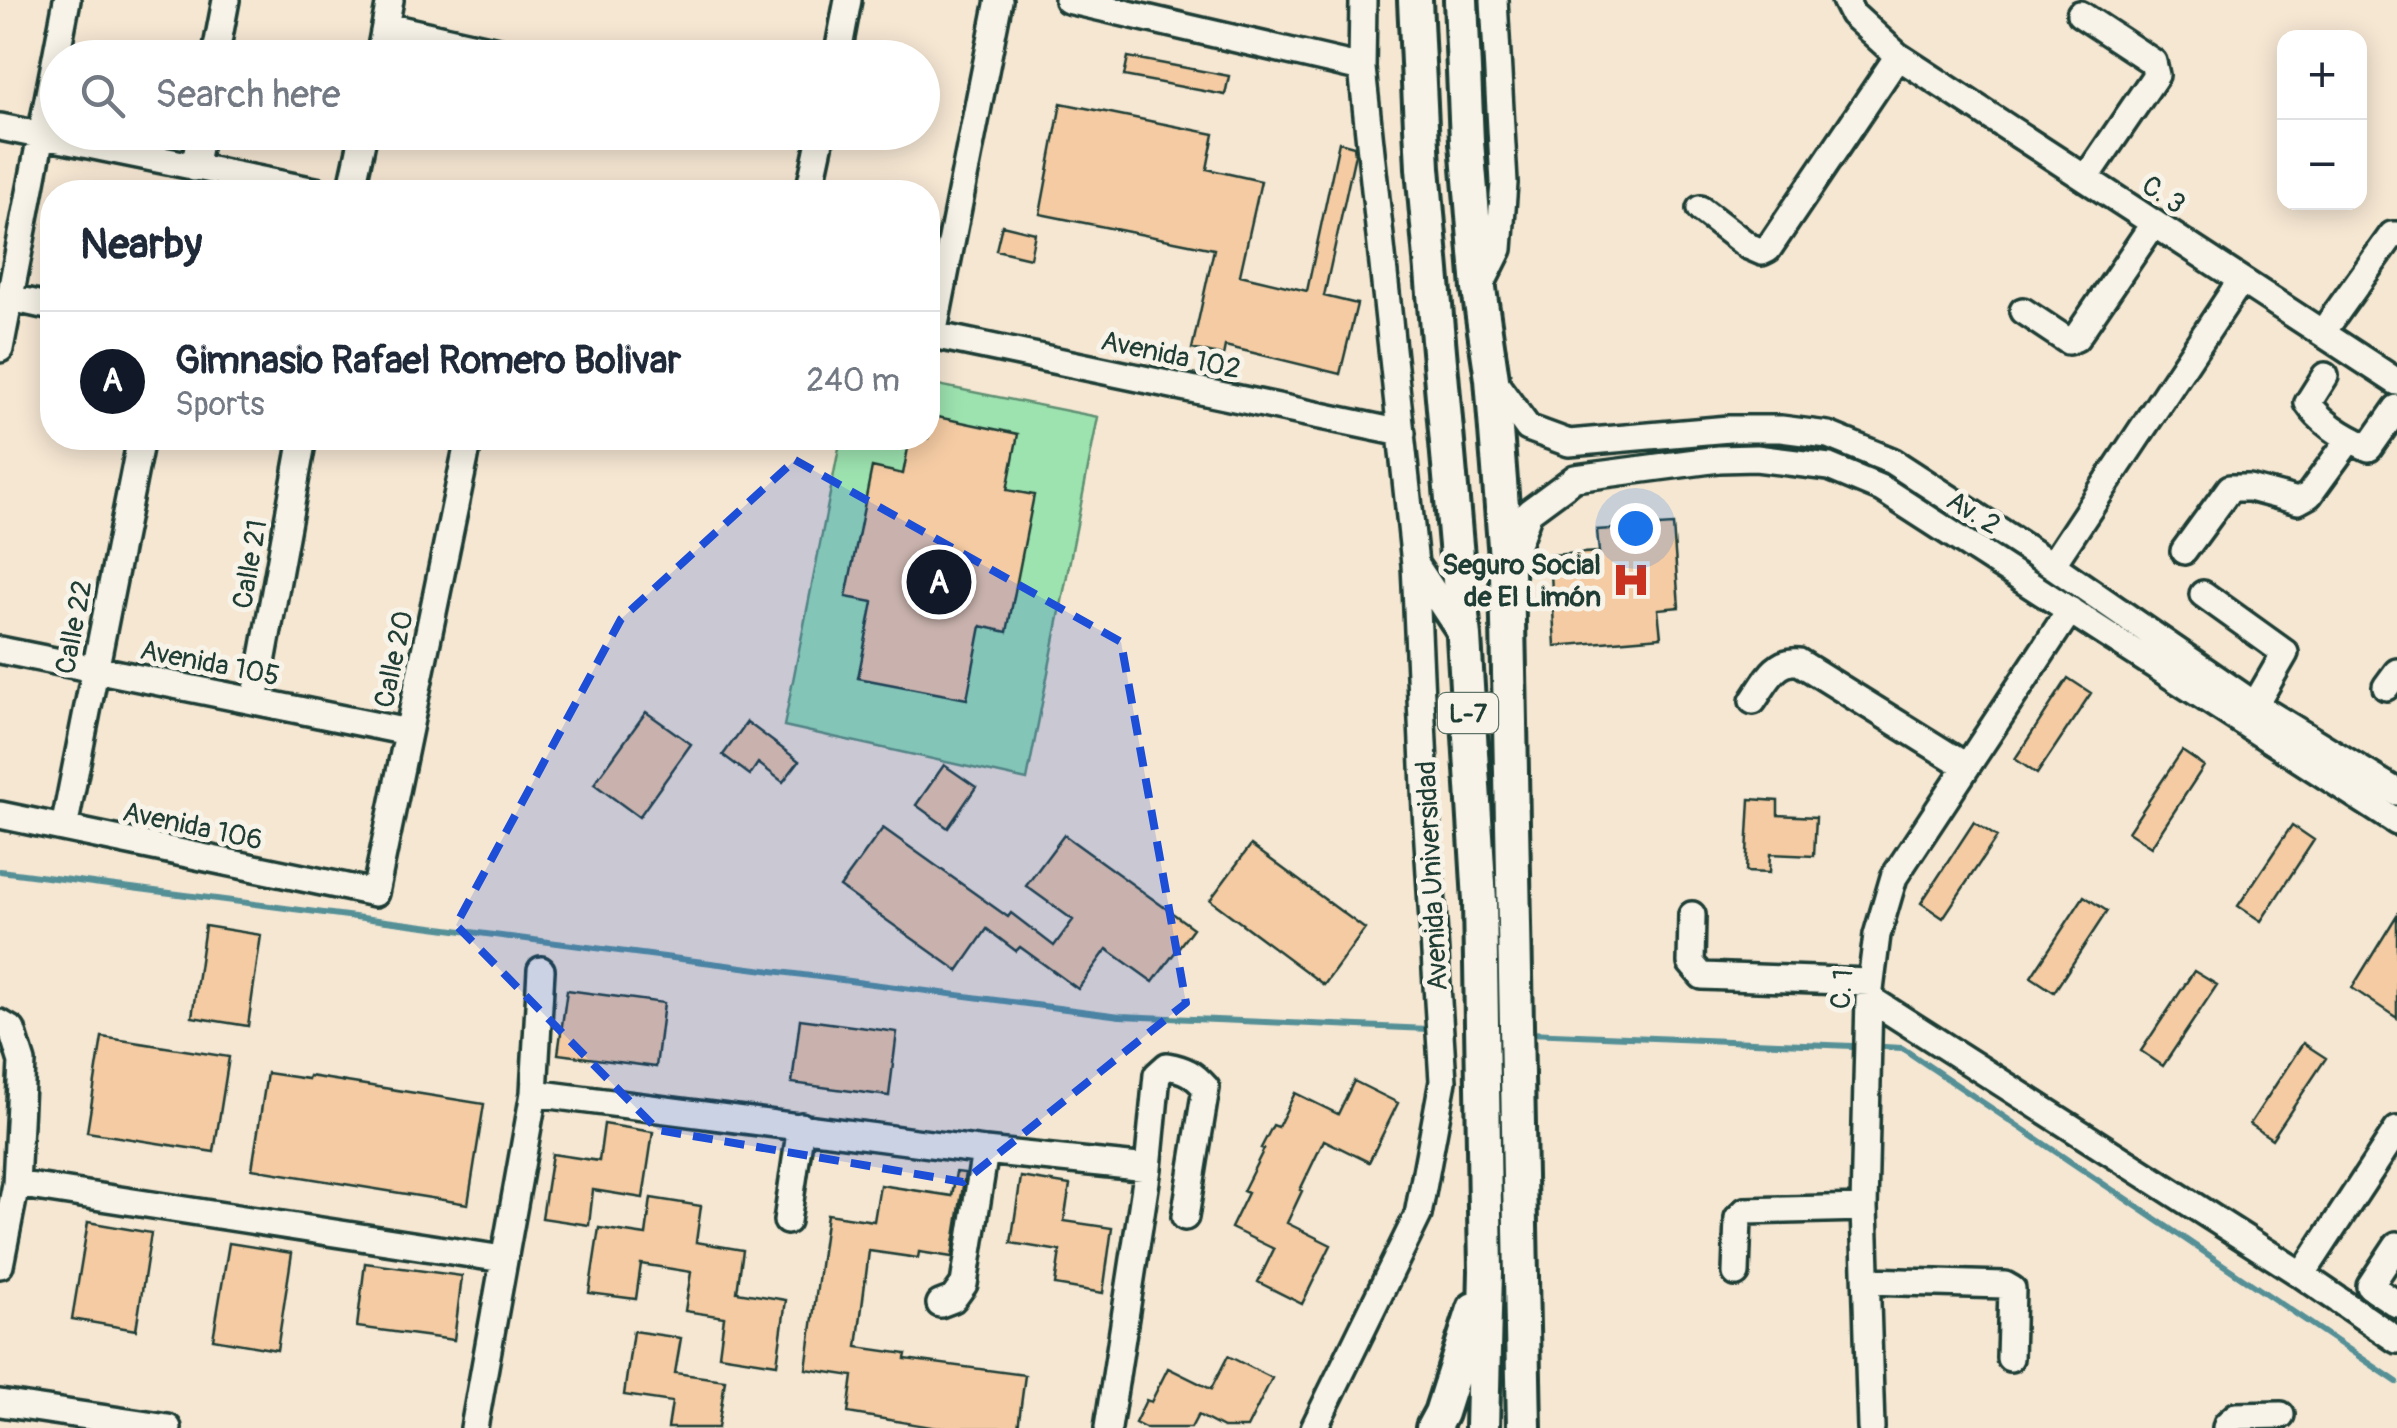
<!DOCTYPE html>
<meta charset="utf-8">
<style>
:root{--surface:#fff;--page:#f6f6f7;--text:#1f2937;--muted:#747a83;--line:#e0e1e3;--accent:#111827}
body{margin:0;font-family:Pangolin,sans-serif;background:var(--page);color:var(--text)}
.controls{position:absolute;right:30px;top:30px;display:grid;overflow:hidden;border-radius:20px;box-shadow:0 5px 25px #0003}
.controls button{width:90px;height:90px;display:grid;place-items:center;padding:0;border:0;border-bottom:2px solid var(--line);background:var(--surface);color:var(--text);font:50px sans-serif}
.you{position:absolute;left:1635px;top:528px;width:35px;height:35px;margin:-25px;border:8px solid #fff;border-radius:50%;background:#1a73e8;box-shadow:0 0 0 15px #1a73e833}
.badge{display:grid;place-items:center;width:65px;height:65px;border-radius:50%;background:var(--accent);color:#fff;font-size:32px;font-weight:700}
.pin{position:absolute;translate:-50% -50%;border:5px solid #fff;box-shadow:0 2px 10px #0006}
.list{margin:0;padding:0;list-style:none}
h2{display:flex;justify-content:space-between;align-items:center;height:130px;margin:0;padding:0 40px;font-size:42px}
h2 small{font-size:32px;font-weight:400;color:var(--muted)}
.list li{display:grid;grid-template-columns:65px 1fr auto;gap:30px;align-items:center;box-sizing:border-box;height:140px;padding:0 40px;border-top:2px solid var(--line)}
.list b{display:block;font-size:38px;white-space:nowrap}
.list p{margin:0;font-size:32px;white-space:nowrap;color:var(--muted)}
.list em{font-size:32px;font-style:normal;color:var(--muted)}
.icon{flex:none;width:55px;height:55px;fill:none;stroke:currentColor;stroke-width:2;stroke-linecap:round;stroke-linejoin:round}
.map{position:relative;flex:none;width:2397px;height:1428px;overflow:hidden}
.search{position:absolute;background:var(--surface);box-shadow:0 5px 25px #0003;left:40px;top:40px;width:900px;height:110px;display:flex;align-items:center;gap:25px;box-sizing:border-box;padding:0 35px;border-radius:55px;color:var(--muted);font-size:38px}
.panel{position:absolute;background:var(--surface);box-shadow:0 5px 25px #0003;left:40px;top:180px;width:900px;height:270px;border-radius:40px}
.map>svg:first-child{display:block}
.green{fill:#9de3b0;stroke:#5e9072;stroke-width:2.5}
.lines{fill:none;stroke-linecap:round;stroke-linejoin:round}
.stream{stroke:#559096;stroke-width:6}
.building{fill:#f4cba3;stroke:#1f3d34;stroke-width:2.5}
.minor-casing{stroke:#1f3d34;stroke-width:32}
.major-casing{stroke:#1f3d34;stroke-width:40}
.minor{stroke:#f7f3e8;stroke-width:25}
.major{stroke:#f7f3e8;stroke-width:32}
.marked{fill:#1d4ed8;fill-opacity:0.2;stroke:#1d4ed8;stroke-width:8;stroke-dasharray:20 12;stroke-linejoin:round}
.labels{text-anchor:middle;stroke-width:10;stroke-linejoin:round;paint-order:stroke}
.shield{fill:#f7f3e8;stroke:#60746a;stroke-width:2.5}
.shield-label{font-size:25px;font-weight:bold;fill:#1f3d34}
.street-label{font-size:28px;fill:#1f3d34;stroke:#f7f3e8}
.poi-label{font-size:28px;font-weight:bold;fill:#1f3d34;stroke:#f7f3e8;text-anchor:end}
</style>
<div class="map">
<svg width="2397" height="1428" viewBox="0 0 2397 1428">
<rect width="100%" height="100%" fill="#f6e7d3"/>
<filter id="ink" filterUnits="userSpaceOnUse"><feTurbulence type="fractalNoise" baseFrequency=".01" numOctaves="2"/><feDisplacementMap in="SourceGraphic" scale="20" xChannelSelector="R" yChannelSelector="G"/><feConvolveMatrix kernelMatrix="1 2 1 2 8 2 1 2 1" color-interpolation-filters="sRGB"/></filter>
<g filter="url(#ink)">
<path class="green" d="M928 383 1098 417 1027 780 784 726 841 438H928Z"/>
<g class="lines">
<path class="stream" d="M0 871 1120 1016 1429 1029
M1528 1033 1852 1046
M1884 1047 1902 1048 2397 1382"/>
</g>
<path class="building" d="M1128 57 1229 76 1225 95 1124 76Z
M1061 103 1214 134 1207 169 1261 181 1240 275 1307 291 1339 142 1354 146 1355 154 1324 296 1357 304 1340 374 1225 346 1223 356 1192 349 1214 249 1040 214Z
M1002 225 1035 233 1030 258 996 250Z
M928 415 1018 434 1007 490 1034 495 1007 632 981 626 967 699 858 678 873 602 846 597 872 467 903 474 910 438H928Z
M1673 525 1679 607 1658 609 1661 637 1555 646 1550 555 1599 552 1597 530Z
M2068 678 2091 693 2037 774 2015 759Z
M646 712 691 744 639 817 594 784Z
M747 722 799 761 783 782 758 763 750 775 723 755Z
M2182 751 2204 766 2151 847 2128 832Z
M944 765 976 787 948 828 916 805Z
M1750 799 1778 801V815L1816 817 1814 856 1770 854 1769 873 1746 872Z
M1974 822 1997 837 1943 918 1921 903Z
M2292 825 2314 840 2261 921 2238 906Z
M883 828 1008 917 1011 913 1054 946 1073 920 1026 886 1064 835 1193 928 1153 982 1107 949 1078 989 1020 947 1016 951 987 929 958 971 840 887Z
M1251 845 1365 929 1324 985 1210 900Z
M2084 896 2107 911 2054 992 2031 977Z
M2397 915V1018L2352 988Z
M205 926 261 935 248 1026 192 1017Z
M2194 971 2217 985 2163 1066 2141 1051Z
M567 990 664 1003 656 1067 558 1054Z
M800 1019 897 1032 889 1096 792 1083Z
M102 1037 229 1057 214 1152 87 1132Z
M2303 1043 2326 1058 2272 1139 2250 1124Z
M267 1073 308 1079 309 1076 484 1104 468 1204 252 1169Z
M1354 1081 1398 1103 1369 1162 1324 1140 1300 1190 1302 1191 1287 1223 1331 1245 1302 1304 1258 1282 1274 1249 1231 1228 1248 1193 1243 1191 1264 1149 1261 1148 1273 1125 1278 1127 1295 1093 1338 1114Z
M604 1124 653 1132 643 1198 593 1190 589 1225 542 1218 552 1154 599 1161Z
M956 1172 965 1173 952 1257 919 1252 918 1258 869 1251 857 1347 906 1354 905 1359 1025 1375 1018 1428H937L848 1413 853 1376 806 1369 827 1214 874 1221 880 1185 952 1196Z
M1021 1177 1070 1185 1064 1221 1112 1228 1103 1293 1055 1285 1060 1251 1011 1243Z
M651 1198 701 1206 696 1242 743 1250 737 1292 786 1300 777 1364 719 1355 724 1317 685 1311 691 1272 641 1264 636 1299 589 1293 599 1228 646 1235Z
M88 1222 151 1233 136 1330 72 1319Z
M229 1243 292 1253 277 1350 213 1339Z
M365 1263 462 1276 454 1340 357 1327Z
M633 1331 681 1338 675 1373 725 1380 718 1428H668L672 1402 624 1395Z
M1228 1356 1272 1378 1247 1428H1223L1198 1415 1191 1428H1145L1135 1423 1146 1400 1151 1402 1168 1368 1211 1389Z"/>
<g class="lines">
<g class="minor-casing">
<path id="minor" d="M1068 0 1362 68
M1845 0 1852 14 1898 56 2397 382
M2080 14 2153 62 2156 75 2086 178
M386 26 529 58
M215 58 226 0
M379 58 390 0
M837 58 848 0
M0 127 320 192
M194 168 201 132
M351 192 364 132
M809 192 822 132
M1700 209 1748 246 1762 252 1768 249 1898 56
M1479 289 1499 249 1504 183 1494 0
M11 298 52 307
M2023 311 2068 341 2076 338 2154 223
M2322 333 2392 235H2397
M928 334 1402 433
M933 335 999 0
M0 349 67 0
M2325 376 2308 403C2322 424 2346 438 2369 448L2397 408
M1492 379 1528 428 1569 443 1729 429H1781L1828 435 1892 461 2052 565 2255 705 2397 792
M2184 551 2230 488H2249L2298 501 2309 495 2349 440
M1415 564 1462 635
M2052 565 2241 280
M1509 566 1529 512 1575 478 1719 459 1756 458 1829 467 1882 489 2397 822
M2203 594 2285 653 2255 705
M0 650 408 732
M2386 687 2397 672
M255 701 303 438
M1753 701C1765 684 1775 659 1799 662L1966 766
M0 815 375 893 469 438
M64 828 141 438
M1692 915 1691 963 1702 976 1870 982
M1869 998 2302 1275 2397 1340
M0 1023 12 1030 22 1062 16 1184 0 1265
M534 1093 985 1151 1148 1168
M16 1184 503 1259
M787 1221 801 1126
M2397 1245 2370 1286 2397 1304
M1736 1273 1738 1218 1745 1211 1864 1208
M2302 1275 2397 1130
M1867 1281 2005 1285 2012 1289 2010 1358
M940 1304 953 1299 964 1284 985 1151
M0 1403 168 1428
M474 1428 534 1093 541 970
M1108 1428 1148 1168 1157 1075 1167 1066C1185 1069 1194 1074 1206 1088L1185 1217
M1314 1428 1418 1215 1443 1081 1426 810 1415 564 1362 68 1363 0
M1871 1428 1864 1208 1869 998 1877 935 1894 877 2070 610
M2226 1428 2227 1424 2236 1416 2281 1415"/>
</g>
<g class="major-casing">
<path id="major" d="M1415 0 1423 168 1464 637 1480 901 1486 1271 1482 1428
M1461 0 1467 142 1479 289 1492 379 1507 571 1524 1428
M1433 1428 1441 1413 1474 1309"/>
</g>
<use href="#minor" class="minor"/>
<use href="#major" class="major"/>
</g>
</g>
<path class="marked" d="M795 460 1121 642 1186 1003 963 1182 658 1130 456 925 621 619Z"/>
<defs>
<g id="hospital-bare" transform="scale(3)"><path d="M-5-5h3v3.5h4V-5h3V5h-3V1.5h-4V5h-3Z" fill="#c8321e" stroke="#f7f3e8" stroke-width="2.5" paint-order="stroke"/></g>
</defs>
<g fill-rule="evenodd">
<use href="#hospital-bare" x="1631" y="580"/>
</g>
<g class="labels">
<rect class="shield" x="1438" y="693" width="60" height="40" rx="8"/>
<g class="shield-label">
<text x="1468" y="722">L-7</text>
</g>
<g class="street-label">
<text transform="translate(2164 194) rotate(33)" y="10">C. 3</text>
<text transform="translate(1171 354) rotate(12)" y="10">Avenida 102</text>
<text transform="translate(1974 512) rotate(32)" y="10">Av. 2</text>
<text transform="translate(249 564) rotate(-80)" y="10">Calle 21</text>
<text transform="translate(73 627) rotate(-79)" y="10">Calle 22</text>
<text transform="translate(393 659) rotate(-78)" y="10">Calle 20</text>
<text transform="translate(210 662) rotate(11)" y="10">Avenida 105</text>
<text transform="translate(193 825) rotate(12)" y="10">Avenida 106</text>
<text transform="translate(1431 876) rotate(-93)" y="10">Avenida Universidad</text>
<text transform="translate(1841 989) rotate(-85)" y="10">C. 1</text>
</g>
<g class="poi-label">
<text x="1601" y="574">Seguro Social<tspan x="1601" dy="32">de El Limón</tspan></text>
</g>
</g>
</svg>
<div class="controls">
<button>+</button>
<button>−</button>
</div>
<div class="you"></div>
<div class="pin badge" style="left:939px;top:582px">A</div>
<div class="search"><svg class="icon" aria-label="search" viewBox="0 0 24 24"><circle cx="10" cy="10" r="6"/><path d="M15 15l6 6"/></svg>Search here</div>
<section class="panel">
<h2>Nearby<small></small></h2>
<ul class="list">
<li><span class="badge">A</span><div><b>Gimnasio Rafael Romero Bolivar</b><p>Sports</p></div><em>240 m</em></li>
</ul>
</section>
</div>
